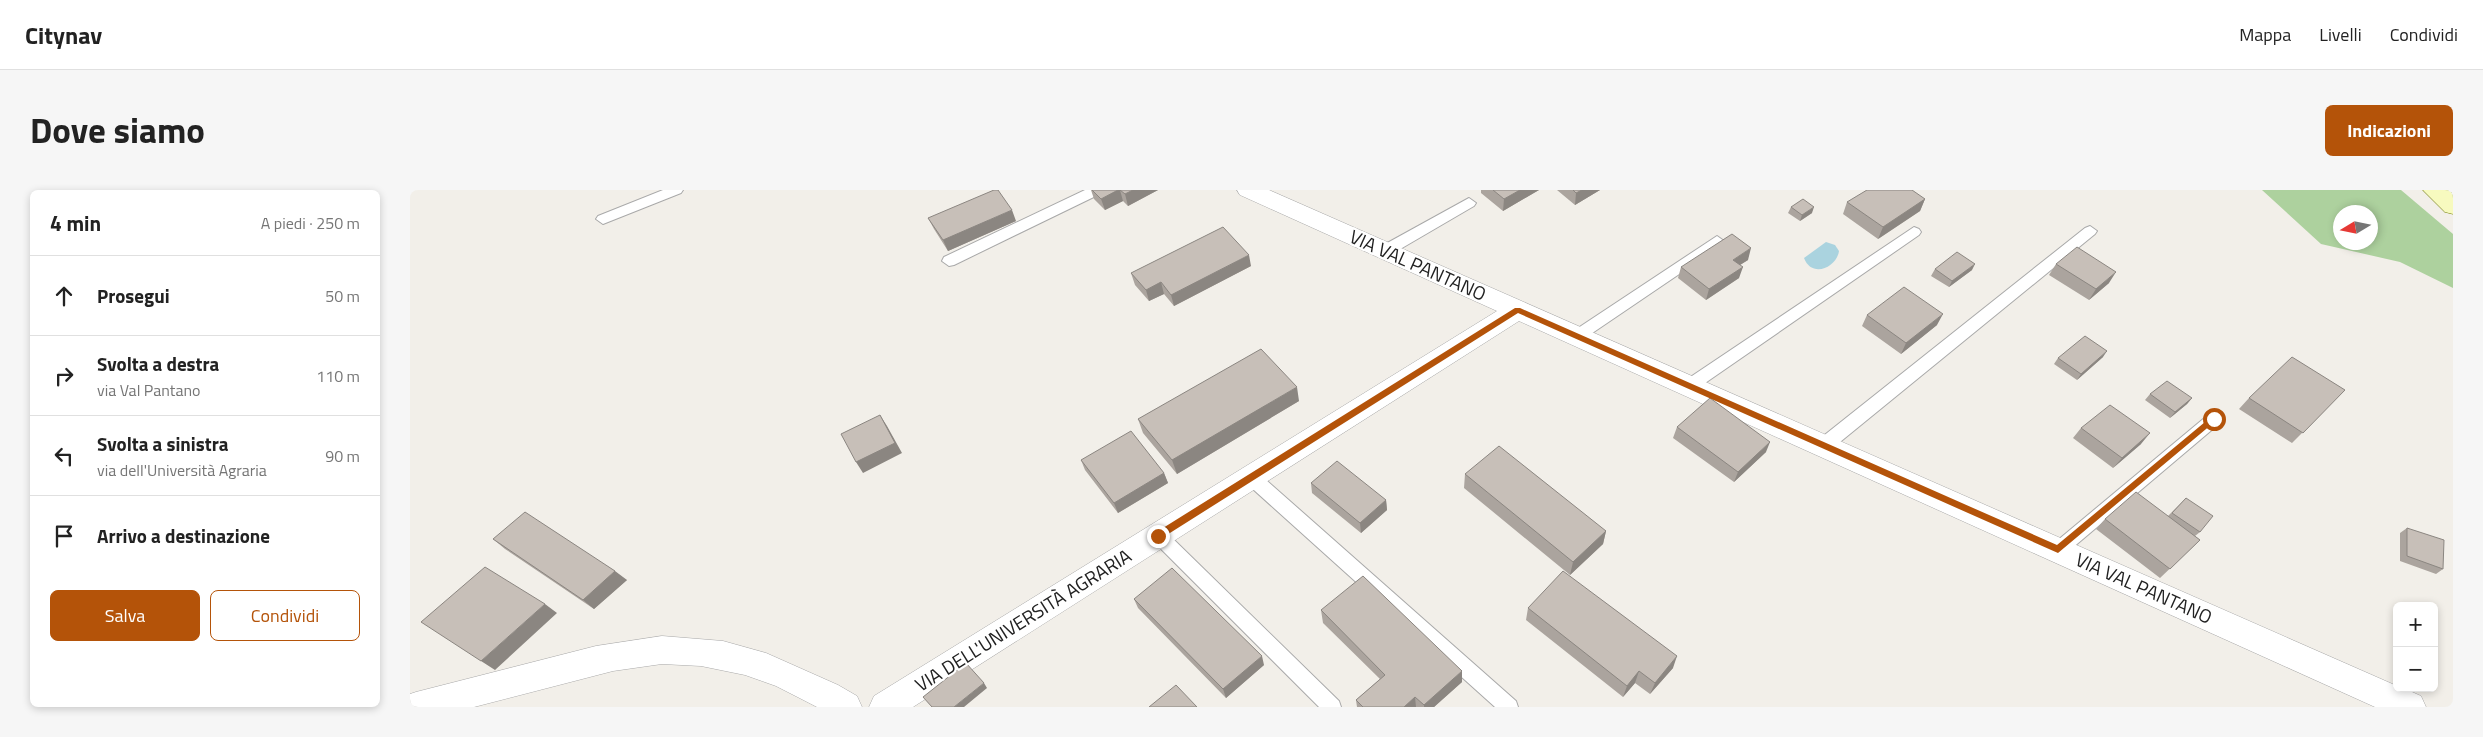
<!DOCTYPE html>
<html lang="it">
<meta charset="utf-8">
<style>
:root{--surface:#fff;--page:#f6f6f6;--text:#222;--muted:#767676;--line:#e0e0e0;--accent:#b45309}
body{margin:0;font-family:"Titillium Web",sans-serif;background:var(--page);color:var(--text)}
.controls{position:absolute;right:15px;bottom:15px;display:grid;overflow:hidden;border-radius:8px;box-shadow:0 2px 8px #0003}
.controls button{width:45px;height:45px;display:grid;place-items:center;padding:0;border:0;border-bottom:1px solid var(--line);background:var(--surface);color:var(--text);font:25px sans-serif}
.compass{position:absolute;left:1923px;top:15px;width:45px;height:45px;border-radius:50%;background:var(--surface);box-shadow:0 2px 8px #0003;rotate:260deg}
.stop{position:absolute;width:15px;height:15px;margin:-11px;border:4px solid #b45309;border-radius:50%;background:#fff}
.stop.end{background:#b45309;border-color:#fff;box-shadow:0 1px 5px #0008}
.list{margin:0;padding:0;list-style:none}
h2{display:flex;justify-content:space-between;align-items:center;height:65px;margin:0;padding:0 20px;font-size:21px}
h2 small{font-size:16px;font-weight:400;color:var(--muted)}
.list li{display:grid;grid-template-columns:32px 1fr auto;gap:15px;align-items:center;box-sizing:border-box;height:80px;padding:0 20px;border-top:1px solid var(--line)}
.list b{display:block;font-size:19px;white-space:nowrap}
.list p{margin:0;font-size:16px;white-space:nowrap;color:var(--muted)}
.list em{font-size:16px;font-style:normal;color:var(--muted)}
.actions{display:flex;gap:10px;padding:15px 20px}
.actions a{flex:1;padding:11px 0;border:1px solid var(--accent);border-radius:8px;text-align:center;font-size:18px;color:var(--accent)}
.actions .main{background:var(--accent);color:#fff}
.icon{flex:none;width:28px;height:28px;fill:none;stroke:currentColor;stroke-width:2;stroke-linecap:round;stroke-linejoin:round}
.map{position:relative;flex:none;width:2043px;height:517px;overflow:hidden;border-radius:8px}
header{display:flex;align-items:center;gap:30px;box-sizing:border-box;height:70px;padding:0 25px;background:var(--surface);border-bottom:1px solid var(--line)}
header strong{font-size:24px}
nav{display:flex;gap:28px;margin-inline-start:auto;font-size:18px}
.intro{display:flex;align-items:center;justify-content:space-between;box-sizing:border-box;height:120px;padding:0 30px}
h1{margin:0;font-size:35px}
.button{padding:12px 22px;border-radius:8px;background:var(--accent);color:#fff;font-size:18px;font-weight:700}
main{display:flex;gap:30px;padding:0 30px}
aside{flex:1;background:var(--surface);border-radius:8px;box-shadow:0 2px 8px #0003}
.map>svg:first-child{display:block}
.forest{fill:#add19e;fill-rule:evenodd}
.water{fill:#aad3df}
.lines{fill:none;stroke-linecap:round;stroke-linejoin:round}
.lane-casing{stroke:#a9a9a9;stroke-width:2}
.street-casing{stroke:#a9a9a9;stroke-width:1}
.secondary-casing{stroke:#707d05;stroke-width:1}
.lane{fill:#fff;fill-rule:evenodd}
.street{fill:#fff;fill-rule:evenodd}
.secondary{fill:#f7fabf;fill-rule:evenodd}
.wall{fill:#aba49e}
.shaded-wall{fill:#8b8681}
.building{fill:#c7bfb8;stroke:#8b8681}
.route{fill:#b45309}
.labels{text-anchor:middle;stroke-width:4.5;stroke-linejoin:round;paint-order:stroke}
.street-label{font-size:19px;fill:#222;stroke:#fff}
</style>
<header>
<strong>Citynav</strong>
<nav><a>Mappa</a><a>Livelli</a><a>Condividi</a></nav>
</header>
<div class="intro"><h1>Dove siamo</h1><a class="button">Indicazioni</a></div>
<main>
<aside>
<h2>4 min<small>A piedi · 250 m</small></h2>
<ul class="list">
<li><svg class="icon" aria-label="ahead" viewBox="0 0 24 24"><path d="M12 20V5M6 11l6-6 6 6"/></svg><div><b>Prosegui</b></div><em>50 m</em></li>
<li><svg class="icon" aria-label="right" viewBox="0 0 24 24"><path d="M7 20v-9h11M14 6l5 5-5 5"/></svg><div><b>Svolta a destra</b><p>via Val Pantano</p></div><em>110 m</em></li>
<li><svg class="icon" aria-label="left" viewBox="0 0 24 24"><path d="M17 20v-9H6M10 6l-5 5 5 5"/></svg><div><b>Svolta a sinistra</b><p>via dell'Università Agraria</p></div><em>90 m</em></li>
<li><svg class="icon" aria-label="arrive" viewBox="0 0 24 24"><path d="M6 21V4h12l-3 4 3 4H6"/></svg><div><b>Arrivo a destinazione</b></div></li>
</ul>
<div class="actions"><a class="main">Salva</a><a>Condividi</a></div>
</aside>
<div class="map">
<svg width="2043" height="517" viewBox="0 0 2043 517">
<rect width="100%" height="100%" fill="#f2efe9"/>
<path class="forest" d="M1852 0H1991L2043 44V98L1990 72 1911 54ZM1930 22H1960V52H1930Z"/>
<path class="water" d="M1416 52 1425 55 1429 61C1427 77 1402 89 1394 68Z"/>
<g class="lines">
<g class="lane-casing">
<path id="lane" d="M253 0H273L271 3 198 32 193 34 186 29 188 26Z
M675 0H694L692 3 544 75 539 76 532 71 534 67Z
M1059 8 1066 13 1064 16 980 65H970L968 61 970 57Z
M1680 36 1687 41 1685 44 1419 261 1413 263 1407 261 1405 256 1407 251 1675 38Z
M1504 37 1509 39 1511 42 1509 45 1285 200 1279 202 1273 200 1271 196 1273 192Z
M1307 46 1314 51 1312 55 1172 150H1162L1159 146 1162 142Z
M1804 223 1810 225 1812 229 1810 233 1654 365 1648 367 1642 365 1639 360 1642 355 1798 225Z
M841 280 847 282 1106 511 1108 517H1085L835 292 833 287 835 282Z
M749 339 755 341 929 511 931 517H909L743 351 740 346 743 341Z"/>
</g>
<g class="street-casing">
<path id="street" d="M827 0H859L1987 496V498H1993L2011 506 2016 517H1965L1109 131 503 517H459L464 506 1087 121 830 5Z
M252 446 313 451 356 463 428 495 447 506 452 517H407L366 496 335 485 291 476 252 474 203 481 64 517H0V504L6 502 186 456Z"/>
</g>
<g class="secondary-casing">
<path id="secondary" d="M2013 0H2039L2043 4V24L2035 22Z"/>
</g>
<use href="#lane" class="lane"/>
<use href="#street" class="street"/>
<use href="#secondary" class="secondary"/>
</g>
<path class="wall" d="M681 0H748L718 16 713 11 695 20 684 9Z
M1071 0H1129L1093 21 1071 3Z
M1147 0H1190L1165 15Z
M1515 9 1510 21 1468 49 1433 24 1437 12Z
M1381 17 1402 23 1390 31 1378 23Z
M518 28 606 31 538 61 524 39Z
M1338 70 1330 75 1329 88 1296 110 1268 88 1271 77Z
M1646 74 1699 93 1679 110 1639 85Z
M841 76 764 116 754 104 739 111 725 95 721 83Z
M1525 79 1562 80 1539 97 1521 86Z
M1457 125 1527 135 1491 164 1452 136Z
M1693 167 1667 190 1644 174 1648 168Z
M1935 200 1882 253 1829 219 1839 208Z
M1740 204 1782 208 1777 214 1760 228 1735 210Z
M889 211 767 284 733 243 728 229Z
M1267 237 1356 262 1324 292 1263 248Z
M1671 238 1731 254 1703 278 1663 248Z
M671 270 754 283 758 293 708 323 675 280Z
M1055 284 1196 341 1193 354 1160 385 1054 298Z
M901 293 976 310 977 320 951 343 902 303Z
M1776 308 1790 342 1785 346 1790 350 1750 388 1686 339 1695 329 1758 326Z
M1997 338 2033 379 2026 384 1990 371V343Z
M83 349 217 390 184 419 95 359Z
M724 409 854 475 816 508 728 418Z
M1118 418 1263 478 1240 504 1225 493 1213 507 1116 430Z
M911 420 1052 492 1024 517H947L946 510 970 489 913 433Z"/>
<path class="shaded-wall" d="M708 0H710L713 11 695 20 691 9Z
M723 0H748L718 16 715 4Z
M1110 0H1129L1093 21 1094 9Z
M1172 0H1190L1165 15 1166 3Z
M1515 9 1510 21 1468 49 1473 37Z
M1404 17 1402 23 1390 31 1392 25Z
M602 20 606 31 538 61 533 50Z
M1341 58 1338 70 1320 81 1323 70Z
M839 65 841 76 764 116 761 105Z
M1565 74 1562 80 1539 97 1542 91Z
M1333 77 1329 88 1296 110 1299 99Z
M1706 82 1699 93 1679 110 1686 99Z
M751 92 754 104 739 111 736 100Z
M1533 124 1527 135 1491 164 1496 153Z
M1697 161 1693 167 1667 190 1671 184Z
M887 197 889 211 767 284 762 270Z
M1782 208 1777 214 1760 228 1765 222Z
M470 225 477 236 492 263 453 283 446 272Z
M1740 243 1731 254 1703 278 1712 268Z
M1360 252 1356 262 1324 292 1328 282Z
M754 283 758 293 708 323 704 313Z
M976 310 977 320 951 343 950 333Z
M1196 341 1193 354 1160 385 1163 372Z
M205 381 217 390 184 419 173 410Z
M135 414 147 423 85 480 71 471Z
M852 466 854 475 816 508 813 499Z
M1267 466 1263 478 1240 504 1245 493Z
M1052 481V492L1024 517H1014V515Z
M1229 481 1225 493 1213 507 1217 496Z
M574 493 577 498 554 517H544Z
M1005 507 1006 517H994Z"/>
<path class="building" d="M584 0H588L602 20 533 50 518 28Z
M682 0H708L691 9Z
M710 0H723L715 4Z
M1083 0H1110L1094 9Z
M1163 0H1172L1166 3Z
M1457 0H1502L1515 9 1473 37 1437 12Z
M1393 9 1404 17 1392 25 1381 17Z
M813 37 839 65 761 105 751 92 736 100 721 83Z
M1322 44 1341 58 1323 70 1333 77 1299 99 1271 77Z
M1667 57 1706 82 1686 99 1646 74Z
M1547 62 1565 74 1542 91 1525 79Z
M1494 97 1533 124 1496 153 1457 125Z
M1675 146 1697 161 1671 184 1648 168Z
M851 159 887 197 762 270 728 229Z
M1882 167 1935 200 1893 243 1839 208Z
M1757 191 1782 208 1765 222 1740 204Z
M1300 208 1360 252 1328 282 1267 237Z
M1700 215 1740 243 1712 268 1671 238Z
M470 225 485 253 446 272 431 244Z
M721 241 754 283 704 313 671 270Z
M1089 256 1196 341 1163 372 1055 284Z
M927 271 976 310 950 333 901 293Z
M1726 302 1790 350 1760 379 1695 329Z
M1776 308 1803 326 1790 342 1762 323Z
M115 322 205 381 173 410 83 349Z
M1997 338 2034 350 2033 379 1997 366Z
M75 377 135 414 71 471 11 432Z
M762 378 852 466 813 499 724 409Z
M1153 381 1267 466 1245 493 1229 481 1217 496 1118 418Z
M953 386 1052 481 1014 515 1005 507 994 517H953L946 510 975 485 911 420Z
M556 473 574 493 544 517H522L513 507Z
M766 495 787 517H739Z"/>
<path class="route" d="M1105 118H1110L1647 355 1801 227 1804 226 1808 229 1648 363 1108 123 752 348H745V343Z"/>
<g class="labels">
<g class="street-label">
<text transform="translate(1008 75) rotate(24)" y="7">VIA VAL PANTANO</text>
<text transform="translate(1734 398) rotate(24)" y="7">VIA VAL PANTANO</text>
<text transform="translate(613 430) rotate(-32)" y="7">VIA DELL'UNIVERSITÀ AGRARIA</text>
</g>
</g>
</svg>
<div class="controls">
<button>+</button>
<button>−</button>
</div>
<svg class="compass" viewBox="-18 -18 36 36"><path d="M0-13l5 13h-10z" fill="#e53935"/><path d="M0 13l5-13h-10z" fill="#767676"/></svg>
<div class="stop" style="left:1804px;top:229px"></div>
<div class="stop end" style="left:748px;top:346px"></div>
</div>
</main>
